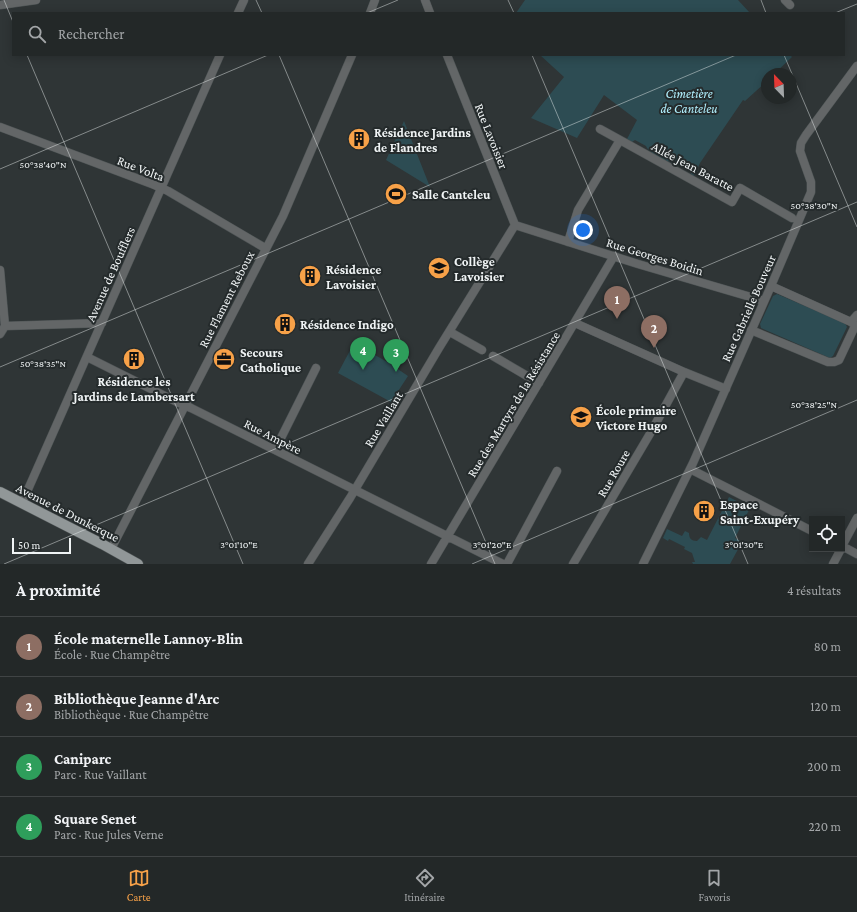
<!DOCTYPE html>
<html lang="fr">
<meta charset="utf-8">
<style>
:root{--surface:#232828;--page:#2b3030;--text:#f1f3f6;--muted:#a3a6a8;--line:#404445;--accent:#f7a148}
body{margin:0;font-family:"Crimson Pro",serif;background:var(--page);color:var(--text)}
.controls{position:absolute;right:12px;bottom:12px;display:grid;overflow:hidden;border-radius:0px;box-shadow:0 2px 10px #0003}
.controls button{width:36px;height:36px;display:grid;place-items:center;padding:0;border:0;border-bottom:1px solid var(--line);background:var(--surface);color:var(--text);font:20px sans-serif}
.compass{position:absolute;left:761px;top:68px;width:36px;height:36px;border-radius:50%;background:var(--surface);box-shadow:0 2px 10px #0003;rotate:337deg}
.scale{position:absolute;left:12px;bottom:10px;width:59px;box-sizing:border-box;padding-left:4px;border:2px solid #f0f4f5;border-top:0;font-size:11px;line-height:14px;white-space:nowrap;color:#f0f4f5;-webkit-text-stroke:3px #252b2c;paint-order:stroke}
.you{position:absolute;left:583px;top:230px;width:14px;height:14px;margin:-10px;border:3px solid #fff;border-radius:50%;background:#1a73e8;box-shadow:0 0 0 6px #1a73e833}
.badge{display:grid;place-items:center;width:26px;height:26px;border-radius:50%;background:var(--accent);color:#fff;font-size:13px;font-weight:700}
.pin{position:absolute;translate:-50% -33px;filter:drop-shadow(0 1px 2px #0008)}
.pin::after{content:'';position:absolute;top:21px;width:14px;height:12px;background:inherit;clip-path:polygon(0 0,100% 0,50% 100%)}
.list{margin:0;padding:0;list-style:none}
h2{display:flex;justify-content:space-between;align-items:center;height:52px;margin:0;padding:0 16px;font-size:17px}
h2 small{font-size:13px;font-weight:400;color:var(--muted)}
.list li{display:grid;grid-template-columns:26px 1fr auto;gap:12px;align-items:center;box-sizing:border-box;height:60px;padding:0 16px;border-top:1px solid var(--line)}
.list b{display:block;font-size:15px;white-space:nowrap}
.list p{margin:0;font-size:13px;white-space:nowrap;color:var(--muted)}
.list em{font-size:13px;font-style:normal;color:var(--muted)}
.icon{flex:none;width:22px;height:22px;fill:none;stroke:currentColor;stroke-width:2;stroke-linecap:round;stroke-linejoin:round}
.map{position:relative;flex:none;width:857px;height:564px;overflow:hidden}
.search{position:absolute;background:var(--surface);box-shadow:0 2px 10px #0003;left:12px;right:12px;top:12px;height:44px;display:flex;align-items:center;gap:10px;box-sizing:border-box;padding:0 14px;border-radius:0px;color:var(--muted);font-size:15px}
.sheet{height:292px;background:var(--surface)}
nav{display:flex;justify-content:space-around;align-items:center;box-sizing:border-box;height:56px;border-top:1px solid var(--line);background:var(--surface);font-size:11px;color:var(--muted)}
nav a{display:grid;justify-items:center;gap:2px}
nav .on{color:var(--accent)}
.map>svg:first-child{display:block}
.green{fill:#2d4c53}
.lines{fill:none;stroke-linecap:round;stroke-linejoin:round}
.minor-casing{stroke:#4e5455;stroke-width:9}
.major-casing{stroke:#4e5455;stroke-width:11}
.minor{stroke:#636667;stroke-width:8}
.major{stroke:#919798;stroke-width:10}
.ticks{fill:none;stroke:#f0f4f5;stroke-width:1;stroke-opacity:0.45}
.labels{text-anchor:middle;stroke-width:4;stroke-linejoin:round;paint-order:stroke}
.park-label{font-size:13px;font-style:italic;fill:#afeefc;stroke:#252b2c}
.poi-label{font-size:13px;font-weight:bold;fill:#f0f4f5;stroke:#252b2c;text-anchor:start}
.street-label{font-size:13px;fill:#f0f4f5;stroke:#252b2c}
.ticks-label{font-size:10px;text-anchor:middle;fill:#f0f4f5;stroke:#252b2c;stroke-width:4;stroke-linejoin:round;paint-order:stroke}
</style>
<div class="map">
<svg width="857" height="564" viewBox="0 0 857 564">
<rect width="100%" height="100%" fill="#2f3536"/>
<path class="green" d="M525 0H738L750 13H516Z
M540 55H790L792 57 774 74H767V81L745 101 743 100 700 163 694 176 691 174 690 170 680 163C671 165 649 154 646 146L635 140 632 142 627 139 637 120 604 95 577 138 531 118 564 77Z
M404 121 430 187 386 160Z
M777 294 845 323 847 327 833 356 830 358 761 328 760 324 773 296Z
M354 343 389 363 408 376 391 402 338 373Z
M729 497 750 508 735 538 742 542 730 564H693L692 562H695L692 553 684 549 685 547 669 539 668 541 663 538 667 529 682 536 685 531 689 533C689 538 691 541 697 541L701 537 707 540Z"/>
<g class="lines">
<g class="minor-casing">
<path id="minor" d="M425 0 430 13
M785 0 790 5
M0 5 36 0
M238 13 244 0
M370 13 375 0
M447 55 515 225
M0 127 152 184 168 191 265 248
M600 129 620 140
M515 225 638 264 764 301
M568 242 578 210 620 140 732 202 740 188 792 218
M0 270 5 326
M771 286 851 322 857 327
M851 322 857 315
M575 323 684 372 726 389
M5 326 102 323
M751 330 828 362H834L839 360 855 326
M450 332 482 350
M0 334 5 326
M493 356 539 383
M87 357 177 402 191 408 503 564
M275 450 316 368
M690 469 812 531
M22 503 220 55
M857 518 842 546 857 554
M111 549 283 216 352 55
M308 564 350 498 439 348 515 225
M431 564 569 332 614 256
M507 564 557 471
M573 564 651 432 684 372
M643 564 693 463 771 286 811 192V182L800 151 801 143 806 135 857 66
M833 564 841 549"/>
</g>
<g class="major-casing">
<path id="major" d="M0 492 102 544 138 564"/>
</g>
<use href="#minor" class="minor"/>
<use href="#major" class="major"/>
</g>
<path class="ticks" d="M4 0 13 22M256 0 262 13M508 0 514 13M761 0 766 13M367 13 398 0M835 13 857 4M27 55 243 564M279 55 495 564M532 55 748 564M784 55 857 227M0 169 268 55M0 367 736 55M4 564 857 202M472 564 857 400"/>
<defs>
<g id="building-disc" transform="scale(1.15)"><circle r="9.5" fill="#f7a148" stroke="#252b2c"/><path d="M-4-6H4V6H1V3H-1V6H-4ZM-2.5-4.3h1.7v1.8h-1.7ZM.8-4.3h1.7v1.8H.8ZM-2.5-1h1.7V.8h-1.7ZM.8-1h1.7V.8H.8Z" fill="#111"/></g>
<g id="stadium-disc" transform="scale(1.15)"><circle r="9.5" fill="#f7a148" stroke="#252b2c"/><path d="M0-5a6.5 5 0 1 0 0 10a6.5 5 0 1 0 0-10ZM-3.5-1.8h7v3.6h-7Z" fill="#111"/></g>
<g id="school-disc" transform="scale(1.15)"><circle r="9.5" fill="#f7a148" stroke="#252b2c"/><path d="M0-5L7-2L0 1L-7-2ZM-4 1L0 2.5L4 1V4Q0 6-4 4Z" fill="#111"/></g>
<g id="office-disc" transform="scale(1.15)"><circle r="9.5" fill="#f7a148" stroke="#252b2c"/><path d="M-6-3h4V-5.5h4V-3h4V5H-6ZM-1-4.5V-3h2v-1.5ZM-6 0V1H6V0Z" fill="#111"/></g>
</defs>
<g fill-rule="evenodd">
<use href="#building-disc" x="359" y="139"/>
<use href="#stadium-disc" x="396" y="194"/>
<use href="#school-disc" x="439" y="268"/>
<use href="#building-disc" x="310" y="276"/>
<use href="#building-disc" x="285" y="324"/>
<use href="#building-disc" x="134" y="359"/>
<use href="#office-disc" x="224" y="359"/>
<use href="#school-disc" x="581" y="417"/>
<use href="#building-disc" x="704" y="511"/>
</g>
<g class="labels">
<g class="park-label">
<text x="689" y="98">Cimetière<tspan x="689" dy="15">de Canteleu</tspan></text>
</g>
<g class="poi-label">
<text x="374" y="137">Résidence Jardins<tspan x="374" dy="15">de Flandres</tspan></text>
<text x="412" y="199">Salle Canteleu</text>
<text x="454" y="266">Collège<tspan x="454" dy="15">Lavoisier</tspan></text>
<text x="326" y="274">Résidence<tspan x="326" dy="15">Lavoisier</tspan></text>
<text x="300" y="329">Résidence Indigo</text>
<text x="240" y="357">Secours<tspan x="240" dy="15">Catholique</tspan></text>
<text x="134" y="386" text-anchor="middle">Résidence les<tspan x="134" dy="15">Jardins de Lambersart</tspan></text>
<text x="596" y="415">École primaire<tspan x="596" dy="15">Victore Hugo</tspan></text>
<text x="720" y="509">Espace<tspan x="720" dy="15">Saint-Exupéry</tspan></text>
</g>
<g class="street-label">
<text transform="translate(492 136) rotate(68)" y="5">Rue Lavoisier</text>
<text transform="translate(693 166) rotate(28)" y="5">Allée Jean Baratte</text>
<text transform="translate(141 168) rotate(21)" y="5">Rue Volta</text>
<text transform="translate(655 256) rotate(17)" y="5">Rue Georges Boidin</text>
<text transform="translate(110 274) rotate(-66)" y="5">Avenue de Boufflers</text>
<text transform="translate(226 299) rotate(-63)" y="5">Rue Flament Reboux</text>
<text transform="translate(748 308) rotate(-66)" y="5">Rue Gabrielle Bouveur</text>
<text transform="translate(513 404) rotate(-59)" y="5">Rue des Martyrs de la Résistance</text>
<text transform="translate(383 419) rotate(-59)" y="5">Rue Vaillant</text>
<text transform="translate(273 436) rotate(27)" y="5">Rue Ampère</text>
<text transform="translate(613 473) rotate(-60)" y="5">Rue Roure</text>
<text transform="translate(68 512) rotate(27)" y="5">Avenue de Dunkerque</text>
</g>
</g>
<g class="ticks-label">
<text x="43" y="168">50°38'40"N</text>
<text x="814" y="209">50°38'30"N</text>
<text x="43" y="367">50°38'35"N</text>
<text x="814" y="408">50°38'25"N</text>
<text x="239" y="548">3°01'10"E</text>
<text x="492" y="548">3°01'20"E</text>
<text x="744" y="548">3°01'30"E</text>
</g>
</svg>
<div class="controls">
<button><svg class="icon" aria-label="locate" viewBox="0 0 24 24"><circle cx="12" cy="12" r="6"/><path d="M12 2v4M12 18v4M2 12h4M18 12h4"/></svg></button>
</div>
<svg class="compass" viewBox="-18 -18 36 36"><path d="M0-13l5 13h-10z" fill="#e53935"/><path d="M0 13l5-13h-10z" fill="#a3a6a8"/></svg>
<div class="scale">50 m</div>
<div class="you"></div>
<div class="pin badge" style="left:617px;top:319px;background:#8d6e63">1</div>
<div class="pin badge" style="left:654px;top:348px;background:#8d6e63">2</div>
<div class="pin badge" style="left:396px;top:372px;background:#2e9e5b">3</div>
<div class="pin badge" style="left:363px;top:370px;background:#2e9e5b">4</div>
<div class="search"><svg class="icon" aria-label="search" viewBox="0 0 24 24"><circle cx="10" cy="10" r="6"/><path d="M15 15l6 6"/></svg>Rechercher</div>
</div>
<section class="sheet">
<h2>À proximité<small>4 résultats</small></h2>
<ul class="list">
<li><span class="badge" style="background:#8d6e63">1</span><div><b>École maternelle Lannoy-Blin</b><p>École · Rue Champêtre</p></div><em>80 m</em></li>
<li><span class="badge" style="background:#8d6e63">2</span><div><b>Bibliothèque Jeanne d'Arc</b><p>Bibliothèque · Rue Champêtre</p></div><em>120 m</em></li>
<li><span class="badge" style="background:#2e9e5b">3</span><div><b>Caniparc</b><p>Parc · Rue Vaillant</p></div><em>200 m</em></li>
<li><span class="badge" style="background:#2e9e5b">4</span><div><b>Square Senet</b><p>Parc · Rue Jules Verne</p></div><em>220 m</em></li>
</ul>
</section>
<nav>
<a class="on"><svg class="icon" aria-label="map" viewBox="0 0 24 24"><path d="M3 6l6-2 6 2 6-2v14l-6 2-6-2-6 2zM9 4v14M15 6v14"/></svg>Carte</a>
<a><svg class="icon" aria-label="directions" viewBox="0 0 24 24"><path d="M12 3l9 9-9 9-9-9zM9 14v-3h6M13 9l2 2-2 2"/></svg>Itinéraire</a>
<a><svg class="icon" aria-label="saved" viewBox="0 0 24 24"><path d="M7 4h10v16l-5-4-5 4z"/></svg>Favoris</a>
</nav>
